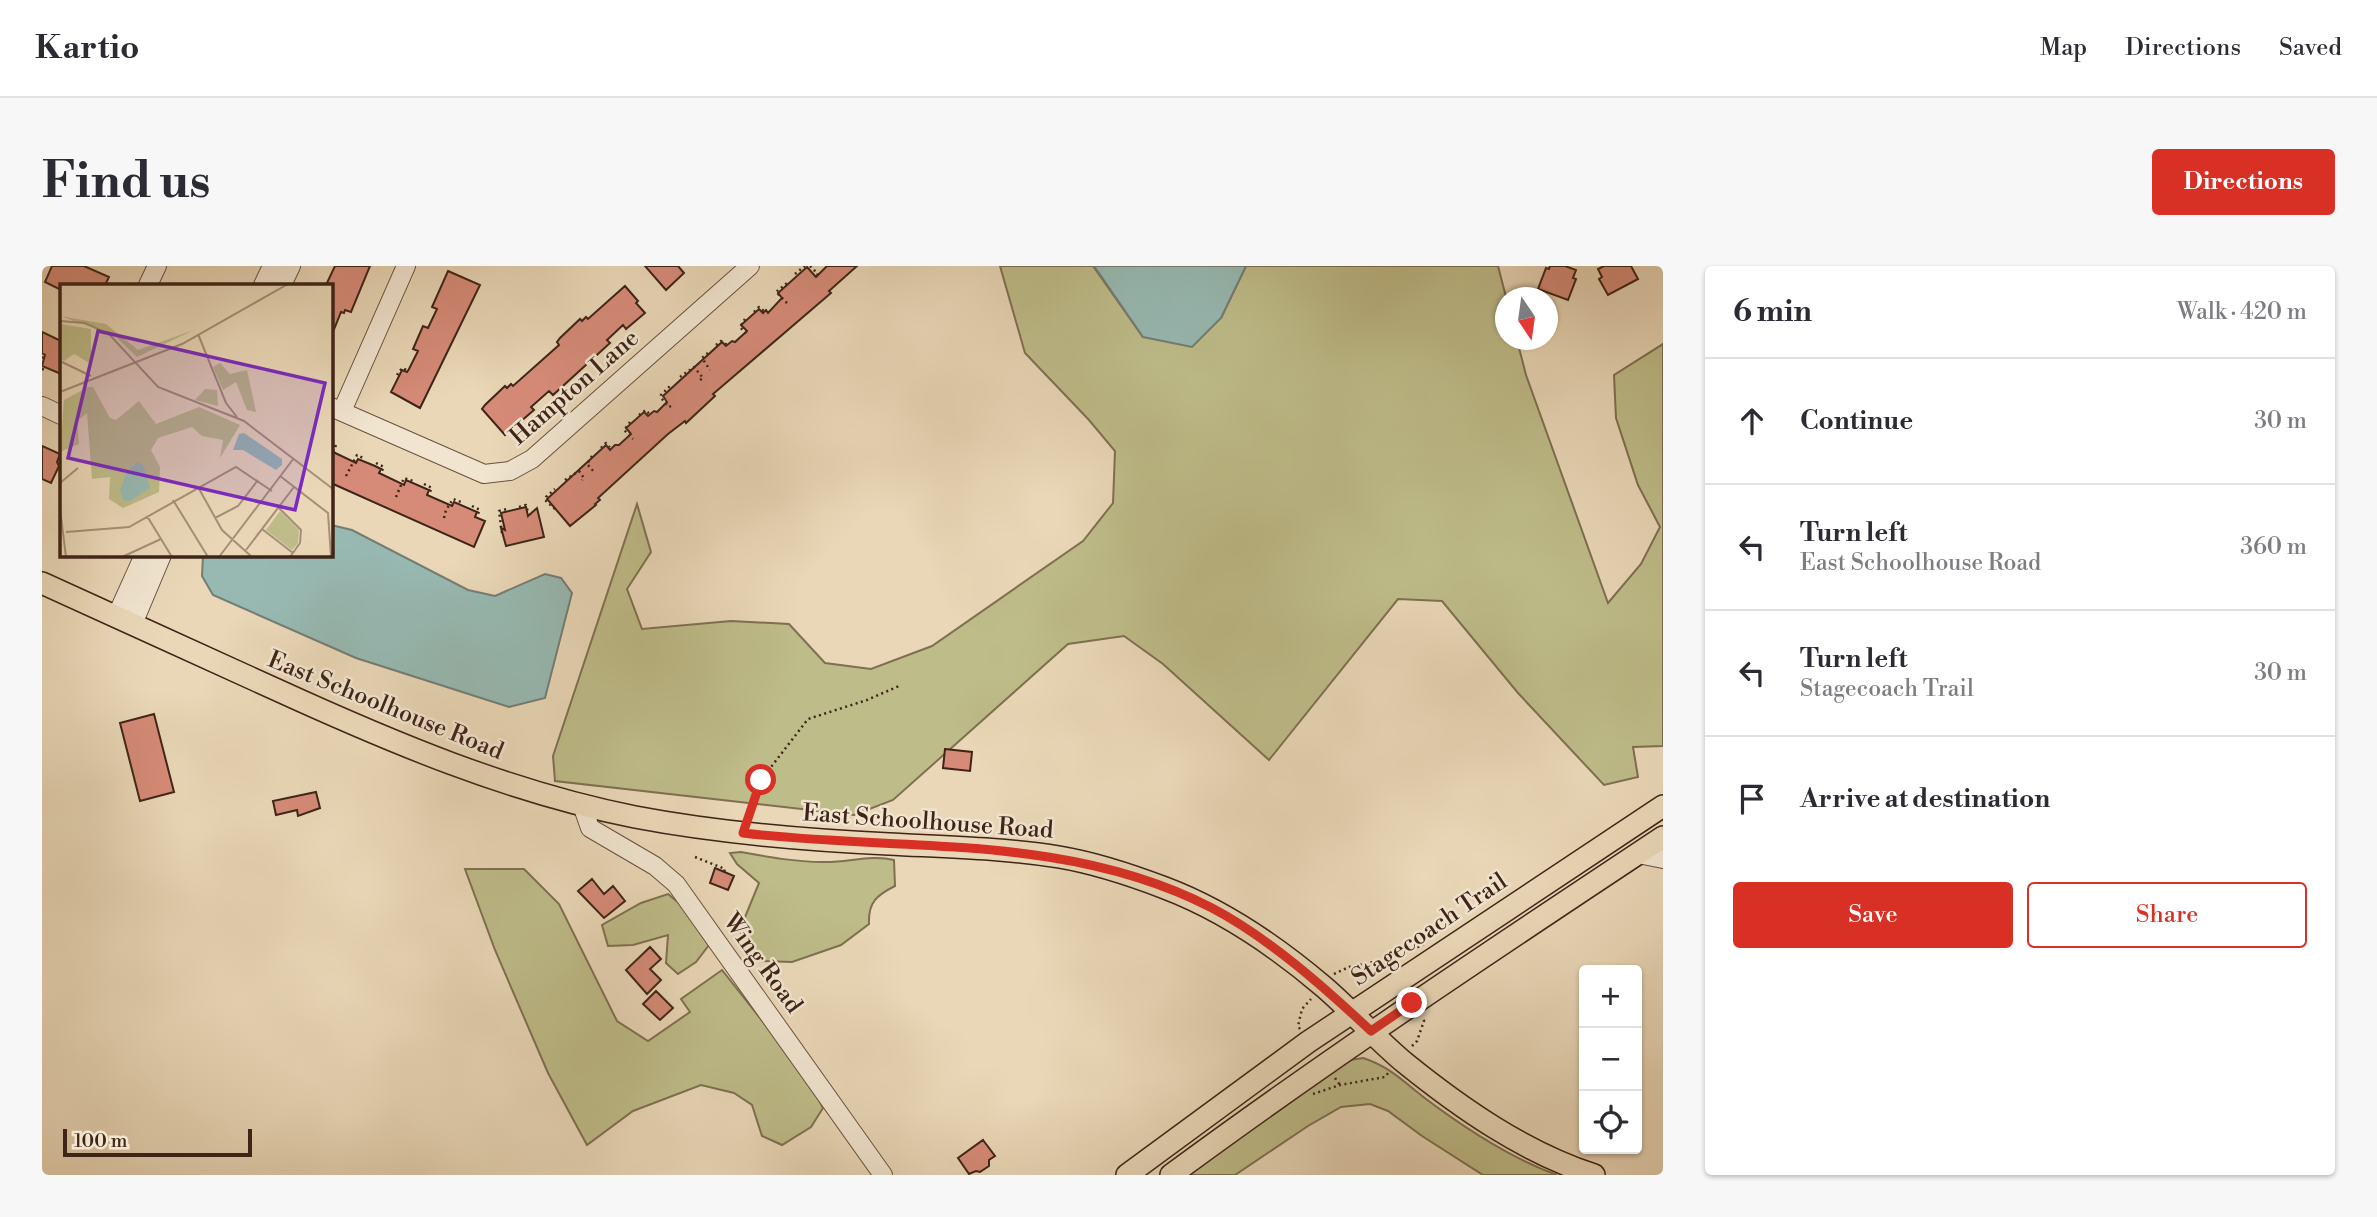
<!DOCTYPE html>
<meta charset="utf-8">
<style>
:root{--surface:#fff;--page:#f7f7f7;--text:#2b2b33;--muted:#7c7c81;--line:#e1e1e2;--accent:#d93025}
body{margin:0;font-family:"Libre Bodoni",serif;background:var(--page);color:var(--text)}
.controls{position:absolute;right:21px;bottom:21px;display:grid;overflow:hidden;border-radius:7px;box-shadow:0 2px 5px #0004}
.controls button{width:63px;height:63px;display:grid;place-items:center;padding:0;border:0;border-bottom:2px solid var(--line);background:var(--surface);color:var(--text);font:35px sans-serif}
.compass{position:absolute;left:1453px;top:21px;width:63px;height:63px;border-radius:50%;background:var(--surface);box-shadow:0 2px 5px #0004;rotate:167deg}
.scale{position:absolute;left:21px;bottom:18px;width:189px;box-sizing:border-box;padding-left:7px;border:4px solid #3f2418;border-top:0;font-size:19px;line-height:24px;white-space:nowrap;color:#3f2418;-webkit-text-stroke:5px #f1e5d0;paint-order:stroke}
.stop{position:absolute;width:21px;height:21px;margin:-16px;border:5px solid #d93025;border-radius:50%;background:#fff}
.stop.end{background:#d93025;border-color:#fff;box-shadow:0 2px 7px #0008}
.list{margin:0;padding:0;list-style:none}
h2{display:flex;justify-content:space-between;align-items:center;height:91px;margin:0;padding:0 28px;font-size:30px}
h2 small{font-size:23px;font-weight:400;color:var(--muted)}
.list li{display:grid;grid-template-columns:46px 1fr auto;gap:21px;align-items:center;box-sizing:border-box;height:126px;padding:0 28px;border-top:2px solid var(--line)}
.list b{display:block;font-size:26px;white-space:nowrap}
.list p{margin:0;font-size:23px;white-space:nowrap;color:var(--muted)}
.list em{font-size:23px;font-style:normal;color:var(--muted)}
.actions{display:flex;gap:14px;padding:21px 28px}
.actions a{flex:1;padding:16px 0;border:2px solid var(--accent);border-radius:7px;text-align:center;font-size:24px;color:var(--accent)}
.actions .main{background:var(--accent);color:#fff}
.icon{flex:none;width:38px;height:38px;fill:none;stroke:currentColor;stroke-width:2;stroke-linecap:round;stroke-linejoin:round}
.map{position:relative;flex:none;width:1621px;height:909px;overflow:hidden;border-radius:7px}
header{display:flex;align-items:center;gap:42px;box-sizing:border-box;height:98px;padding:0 35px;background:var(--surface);border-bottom:2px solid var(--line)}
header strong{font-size:33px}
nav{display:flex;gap:38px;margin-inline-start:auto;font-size:24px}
.intro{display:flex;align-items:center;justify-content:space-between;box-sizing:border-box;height:168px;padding:0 42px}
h1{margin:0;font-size:49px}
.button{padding:18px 32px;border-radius:7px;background:var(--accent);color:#fff;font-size:24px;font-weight:700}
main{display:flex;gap:42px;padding:0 42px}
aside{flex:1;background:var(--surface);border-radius:7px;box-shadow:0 2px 5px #0004}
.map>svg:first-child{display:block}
.green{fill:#bebc89;stroke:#7e7050;stroke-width:2}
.water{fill:#97b9b2;stroke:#747d74;stroke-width:2}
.building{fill:#d68b78;stroke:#3f2418;stroke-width:2}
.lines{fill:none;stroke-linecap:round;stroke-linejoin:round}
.minor-casing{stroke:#6a5140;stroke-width:20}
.major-casing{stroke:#3f2418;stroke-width:24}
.path{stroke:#3f2418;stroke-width:2.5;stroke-dasharray:2 3.5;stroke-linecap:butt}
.minor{stroke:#f1e5d0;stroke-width:18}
.major{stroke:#e9d7b7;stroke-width:21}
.route{stroke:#d93025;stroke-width:9}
.labels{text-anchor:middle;stroke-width:5;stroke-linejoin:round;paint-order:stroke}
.street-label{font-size:24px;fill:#3f2418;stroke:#f1e5d0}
.inset-road{fill:none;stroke:#a58f77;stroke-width:2}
.view{fill:#7b2cbf;fill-opacity:0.15;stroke:#7b2cbf;stroke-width:3.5}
.inset-edge{fill:none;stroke:#3f2418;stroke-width:3.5}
</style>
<header>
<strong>Kartio</strong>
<nav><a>Map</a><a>Directions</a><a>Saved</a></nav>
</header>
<div class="intro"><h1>Find us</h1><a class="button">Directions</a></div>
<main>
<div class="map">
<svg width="1621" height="909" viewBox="0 0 1621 909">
<rect width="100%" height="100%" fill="#e9d7b7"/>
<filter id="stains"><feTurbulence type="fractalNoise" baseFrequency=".00286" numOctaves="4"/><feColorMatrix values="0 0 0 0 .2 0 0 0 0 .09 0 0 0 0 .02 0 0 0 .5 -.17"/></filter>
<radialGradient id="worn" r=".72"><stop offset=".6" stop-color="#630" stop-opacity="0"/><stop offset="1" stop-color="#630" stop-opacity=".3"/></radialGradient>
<path class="green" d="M958 0H1051L1101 71 1179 52 1204 0H1456L1464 31V74H1475L1484 109 1566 337 1599 298 1618 261 1596 219 1574 152 1572 109 1621 78V480L1591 481 1596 511 1562 519 1476 427 1400 335 1356 333 1227 494 1121 398 1082 370 1026 378 851 534 812 549 513 515 511 490 595 238 609 286 585 323 600 363 689 355 747 358 783 397 829 403 890 380 1041 275 1071 237 1073 185 1047 154 983 87Z
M699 586C726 591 753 596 781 596 805 597 829 588 852 594L853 620C835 629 826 636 827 658L799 679 750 696 718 695 697 677 703 651 717 617 695 598 688 587Z
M423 603H482L517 638 575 755 606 775 648 746 639 733 680 704 768 815 781 842 769 861 740 879 720 870 710 839 692 827 659 819 591 845 545 879 506 807 453 684Z
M626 628 643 642 667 679 654 696 636 708 624 697 626 669 591 679 566 680 560 659 599 637Z
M1321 792C1347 800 1363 817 1384 833 1424 863 1468 892 1515 909H1441L1380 870 1346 845 1328 838 1299 841 1266 860 1193 909H1147L1251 830 1302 795Z"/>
<path class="water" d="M1052 0H1204L1179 52 1150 81 1101 71Z
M289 259 310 264 426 324 453 330 503 308 519 312 530 327 503 432 467 441 314 392 171 329 160 310 161 289H289Z"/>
<path class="building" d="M10 0H42L67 11 63 19H19V24L3 16Z
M293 0H328L309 46 303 44 302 47 299 46 289 71V19H284Z
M603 0H636L642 7 624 24Z
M785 0H815L787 25 789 27 671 128 673 130 644 157 643 155 626 168 556 232 558 234 553 238 554 239 528 260 505 233 564 179 568 184 573 179H577L589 168 584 162 602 146 606 150 612 145 615 146 625 136 621 130 680 76 684 80 690 75 693 76 705 65 699 59 717 43 721 47 724 44 726 47 740 32 736 27 765 1 774 11Z
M1508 0H1523L1534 4 1531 12 1534 13 1526 34 1496 23 1504 2 1507 3Z
M1562 0H1589L1596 13 1566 29 1557 13 1560 11 1556 3Z
M406 5 438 19 378 142 349 126 360 104 365 106 367 103 376 85 371 83 381 60 386 62 395 43 390 41Z
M583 20 596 35 594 37 603 47 584 63 581 59 565 74 568 77 511 129 507 125 489 141 492 144 463 169 440 143 443 139 463 120 465 122 469 118 471 120 517 79 515 76 518 72 538 53 540 55 544 51 546 53Z
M0 66 19 75V108L0 100 3 89 0 87Z
M0 180 18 188 15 196 17 200 9 217 0 213Z
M289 185 314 197 316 193 333 200 339 203 337 207 362 219 364 214 387 224 385 229 410 240 412 236 435 246 433 251 443 255 432 281 289 217Z
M484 241 486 250 495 242 502 271 464 280 459 262 463 264 459 247Z
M112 448 132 526 98 535 78 457Z
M903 483 930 486 928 505 901 502Z
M274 526 278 542 256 550 255 544 234 549 231 535Z
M673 602 692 610 686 624 668 617Z
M550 613 562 628 571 620 583 635 562 652 536 625Z
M608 681 619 693 608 703 619 714 605 728 584 704Z
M614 725 631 742 618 754 601 738Z
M941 874 953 890 947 894V900L938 906 934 905 927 908 916 892Z"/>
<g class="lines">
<g class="minor-casing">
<path id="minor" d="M106 19 115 0
M221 19 230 0
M240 19 249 0
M0 140 19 149
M289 141 442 208 468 205 490 193 708 0
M300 145 364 0
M74 351 102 289
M91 358 120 289
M540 539 548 562 613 600 634 618 841 909
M1596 588 1621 593"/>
</g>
<g class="major-casing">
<path id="major" d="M0 317C78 352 155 388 233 423 349 476 467 526 593 551 677 567 762 574 847 578 904 581 961 582 1017 591 1053 597 1089 609 1123 622 1181 644 1235 681 1282 721 1310 745 1334 773 1363 797 1420 843 1482 886 1552 909
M1085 909 1266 776 1621 540
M1129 909C1289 791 1455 681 1621 571"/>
</g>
<path class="path" d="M768 0 776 8 774 10
M753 8 763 0
M745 37 734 26 745 17
M712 46 717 41 723 46
M703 53 698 61 706 70
M674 79 679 75 685 79
M666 87 660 92 668 104
M0 91 2 92
M0 103 4 104
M355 109 360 102 365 104
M638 111 652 101 661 112 658 114
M629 140 627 141 619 132V129L629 119
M597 149 604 144 608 149
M588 156 582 164 591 173
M289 177 294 179 291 186
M559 182 564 177 569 183
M550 190 545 198 553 207
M334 197 342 201 338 208
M304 210 315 189 323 193
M523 214 537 205 542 212 540 214
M382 218 390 222 386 229
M354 231 362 212 371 215
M430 240 438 244 434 251
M477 241 484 239 486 246
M513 243 503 234 504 231 513 223
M402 252 404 244 411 233 419 236
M460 267 457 245 465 243
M707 550 719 514 766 453 825 434 857 420
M653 591 683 603 682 606
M1292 708 1307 701 1355 691 1382 678
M1258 763 1256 760 1260 743 1269 733
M1370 780 1375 775 1382 755 1380 752
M1293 812 1298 819
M1271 828 1298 819 1343 811 1347 806"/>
<use href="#minor" class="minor"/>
<use href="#major" class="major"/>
</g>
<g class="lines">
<path class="route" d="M719 514 701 567C859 586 1023 566 1170 642 1227 672 1282 721 1329 765L1370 737"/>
</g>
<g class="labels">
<g class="street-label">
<text transform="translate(532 121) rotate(-41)" y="8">Hampton Lane</text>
<text transform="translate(344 439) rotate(22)" y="8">East Schoolhouse Road</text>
<text transform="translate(886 555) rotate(4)" y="8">East Schoolhouse Road</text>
<text transform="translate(1387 663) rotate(-34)" y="8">Stagecoach Trail</text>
<text transform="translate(721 697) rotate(54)" y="8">Wing Road</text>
</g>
</g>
<g transform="translate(18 18)">
<rect width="273" height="273" fill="#e9d7b7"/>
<path d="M0 32 46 40 78 66 134 46 77 73 54 51ZM0 40 31 45V80L14 70 4 77 0 74ZM160 79 170 90 187 86 196 128 187 126 176 98 163 106 153 83ZM28 103H33L50 134 56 136 79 117 96 140 139 123 180 141 160 174 163 156 142 152 132 143 98 154 91 166 100 183 99 208 63 224 49 215 50 193 32 195 27 129 17 137 19 160 0 168 4 116ZM145 105 157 106 158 122 135 116ZM220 227 239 246 238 259 232 266 206 246Z" fill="#bebc89"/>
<path d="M184 149 222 175V181L216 186 183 166H173L179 150ZM77 178 83 181 90 204 70 217 63 216 60 206 66 189Z" fill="#97b9b2"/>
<path class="inset-road" d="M0 37 25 39 49 50 98 103 184 137 273 205M138 50 166 119 177 133M0 77 31 92M0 108 122 60 228 0M220 192 268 229 271 273M0 199 18 184M138 203 162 246 192 273M113 216 148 273M219 224 241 246 240 259 230 273M0 225 6 273M87 232 112 273M155 234 178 222 198 196M202 245 233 269M6 248 69 243 176 183 212 207M186 266 234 203M62 273 101 255M159 273 234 174"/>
<path class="view" d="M38 47 265 99 235 226 8 174Z"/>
<rect width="273" height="273" class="inset-edge"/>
</g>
<rect width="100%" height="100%" filter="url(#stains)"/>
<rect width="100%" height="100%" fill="url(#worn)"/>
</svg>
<div class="controls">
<button>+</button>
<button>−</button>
<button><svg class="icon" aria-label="locate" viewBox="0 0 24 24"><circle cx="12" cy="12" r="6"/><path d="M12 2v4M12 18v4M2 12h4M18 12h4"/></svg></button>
</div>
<svg class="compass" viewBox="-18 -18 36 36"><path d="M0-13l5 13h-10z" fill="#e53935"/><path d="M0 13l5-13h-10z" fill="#7c7c81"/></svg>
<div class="scale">100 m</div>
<div class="stop" style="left:719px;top:514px"></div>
<div class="stop end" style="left:1370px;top:737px"></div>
</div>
<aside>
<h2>6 min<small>Walk · 420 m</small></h2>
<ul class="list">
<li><svg class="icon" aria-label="ahead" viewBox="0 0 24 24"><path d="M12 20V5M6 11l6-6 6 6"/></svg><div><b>Continue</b></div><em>30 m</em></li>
<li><svg class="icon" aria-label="left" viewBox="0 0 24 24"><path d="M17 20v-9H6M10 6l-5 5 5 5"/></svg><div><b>Turn left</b><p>East Schoolhouse Road</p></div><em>360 m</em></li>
<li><svg class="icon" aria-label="left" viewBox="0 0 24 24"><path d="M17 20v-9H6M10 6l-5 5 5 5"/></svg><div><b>Turn left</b><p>Stagecoach Trail</p></div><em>30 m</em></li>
<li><svg class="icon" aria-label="arrive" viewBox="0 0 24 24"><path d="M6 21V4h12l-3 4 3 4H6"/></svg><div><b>Arrive at destination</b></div></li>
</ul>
<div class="actions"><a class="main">Save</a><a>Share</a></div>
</aside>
</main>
